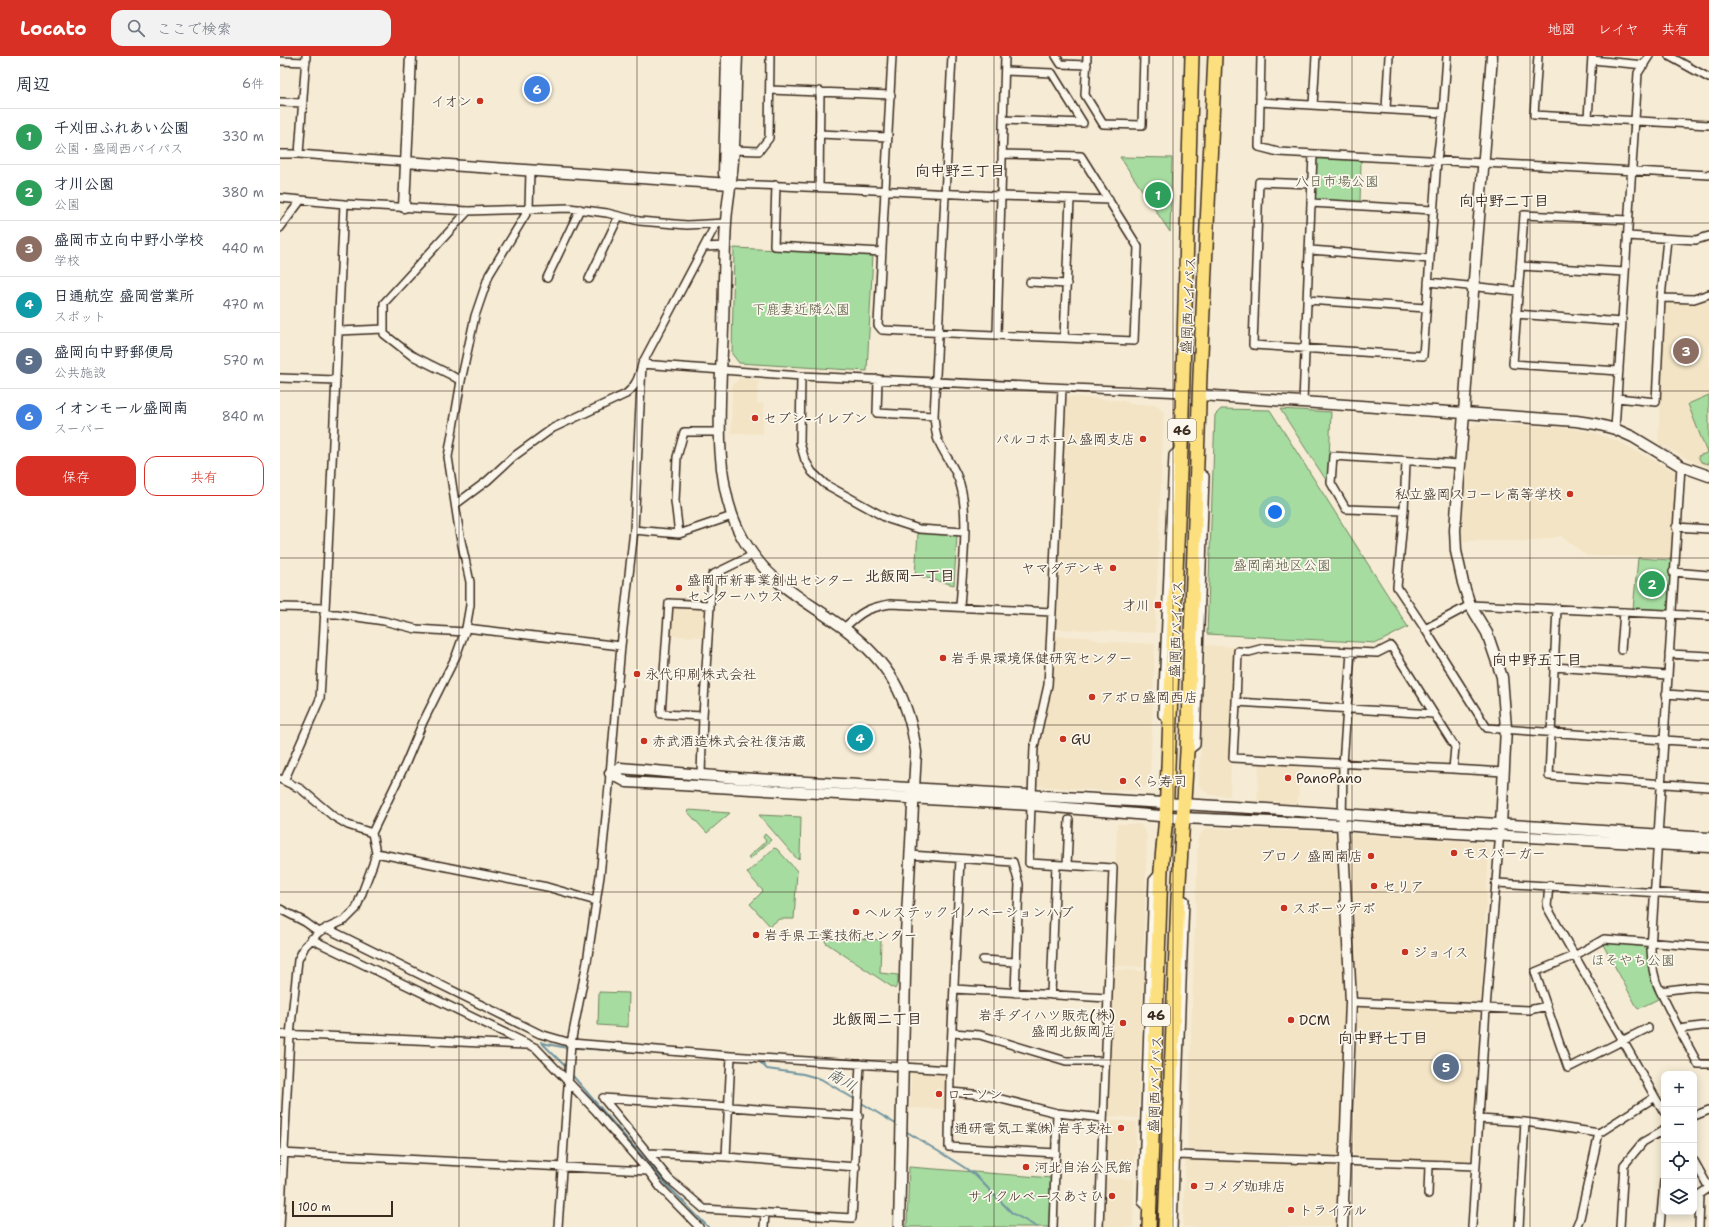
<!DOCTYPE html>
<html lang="ja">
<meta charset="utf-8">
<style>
:root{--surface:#fff;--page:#f2f2f3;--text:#1f2937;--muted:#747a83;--line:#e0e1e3;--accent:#d93025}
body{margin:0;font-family:"Shantell Sans","Klee One",sans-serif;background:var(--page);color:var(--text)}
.controls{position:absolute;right:12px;bottom:12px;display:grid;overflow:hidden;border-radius:8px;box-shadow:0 2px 10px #0003}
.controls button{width:36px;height:36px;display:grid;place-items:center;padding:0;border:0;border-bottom:1px solid var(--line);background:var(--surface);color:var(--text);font:20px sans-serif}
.scale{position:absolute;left:12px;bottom:10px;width:101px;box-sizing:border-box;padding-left:4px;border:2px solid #3b2a1e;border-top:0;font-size:11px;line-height:14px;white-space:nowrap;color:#3b2a1e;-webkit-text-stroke:3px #fbf7ec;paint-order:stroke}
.you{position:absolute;left:995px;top:456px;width:14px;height:14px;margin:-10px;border:3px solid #fff;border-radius:50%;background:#1a73e8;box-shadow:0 0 0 6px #1a73e833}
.badge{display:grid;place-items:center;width:26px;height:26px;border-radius:50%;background:var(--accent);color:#fff;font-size:13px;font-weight:700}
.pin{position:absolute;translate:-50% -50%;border:2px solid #fff;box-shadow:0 1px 4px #0006}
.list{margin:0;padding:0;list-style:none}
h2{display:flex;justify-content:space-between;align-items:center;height:52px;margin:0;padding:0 16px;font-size:17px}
h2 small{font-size:13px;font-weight:400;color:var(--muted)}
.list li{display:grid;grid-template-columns:26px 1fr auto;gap:12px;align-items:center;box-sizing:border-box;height:56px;padding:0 16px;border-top:1px solid var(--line)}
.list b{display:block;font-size:15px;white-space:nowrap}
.list p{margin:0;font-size:13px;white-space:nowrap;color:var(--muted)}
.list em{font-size:13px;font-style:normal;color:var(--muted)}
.actions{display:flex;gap:8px;padding:12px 16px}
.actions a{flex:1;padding:9px 0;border:1px solid var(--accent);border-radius:12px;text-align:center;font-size:14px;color:var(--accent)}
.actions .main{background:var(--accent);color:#fff}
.icon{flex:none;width:22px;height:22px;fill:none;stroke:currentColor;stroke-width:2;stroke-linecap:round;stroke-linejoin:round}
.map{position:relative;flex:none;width:1429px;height:1171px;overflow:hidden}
header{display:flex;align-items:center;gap:24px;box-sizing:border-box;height:56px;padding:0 20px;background:var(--accent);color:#fff}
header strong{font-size:19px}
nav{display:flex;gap:22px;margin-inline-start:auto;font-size:14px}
.search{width:280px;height:36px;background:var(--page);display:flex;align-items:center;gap:10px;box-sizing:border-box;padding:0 14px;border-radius:12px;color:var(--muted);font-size:15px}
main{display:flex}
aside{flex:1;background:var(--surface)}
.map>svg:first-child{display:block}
.built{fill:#f3e4c5}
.green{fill:#a6dca0;stroke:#70835f}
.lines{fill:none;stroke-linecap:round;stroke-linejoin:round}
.stream{stroke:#7094a0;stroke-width:2}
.street-casing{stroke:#3b2a1e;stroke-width:10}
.secondary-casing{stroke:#3b2a1e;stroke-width:13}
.highway-casing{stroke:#3b2a1e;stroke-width:16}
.street{stroke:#fbf7ec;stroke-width:7}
.secondary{stroke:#fbf7ec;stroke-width:10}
.highway{stroke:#fce080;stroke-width:13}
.grid{fill:none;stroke:#3b2a1e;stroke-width:1;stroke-opacity:0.55}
.poi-dot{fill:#c8321e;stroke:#fbf7ec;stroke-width:1.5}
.labels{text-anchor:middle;stroke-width:3.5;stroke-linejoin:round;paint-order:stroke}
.shield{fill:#fbf7ec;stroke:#75685c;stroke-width:1}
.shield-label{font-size:13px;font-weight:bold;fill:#3b2a1e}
.poi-label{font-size:14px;fill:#3b2a1e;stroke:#fbf7ec;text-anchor:start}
.park-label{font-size:14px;fill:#56563e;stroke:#fbf7ec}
.street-label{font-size:14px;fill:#3b2a1e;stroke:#fbf7ec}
.neighbourhood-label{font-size:15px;font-weight:bold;fill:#3b2a1e;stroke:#fbf7ec}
.water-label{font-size:15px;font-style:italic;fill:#515654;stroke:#fbf7ec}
</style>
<header>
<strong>Locato</strong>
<div class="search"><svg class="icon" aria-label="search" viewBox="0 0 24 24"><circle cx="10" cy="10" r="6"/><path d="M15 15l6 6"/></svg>ここで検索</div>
<nav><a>地図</a><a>レイヤ</a><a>共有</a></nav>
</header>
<main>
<aside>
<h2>周辺<small>6件</small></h2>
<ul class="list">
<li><span class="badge" style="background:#2e9e5b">1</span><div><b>千刈田ふれあい公園</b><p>公園 · 盛岡西バイパス</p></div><em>330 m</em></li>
<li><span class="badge" style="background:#2e9e5b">2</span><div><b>才川公園</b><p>公園</p></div><em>380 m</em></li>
<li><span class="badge" style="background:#8d6e63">3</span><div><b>盛岡市立向中野小学校</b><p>学校</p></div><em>440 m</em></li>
<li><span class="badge" style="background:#0f9aa8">4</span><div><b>日通航空 盛岡営業所</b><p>スポット</p></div><em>470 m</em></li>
<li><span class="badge" style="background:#5c6f8a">5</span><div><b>盛岡向中野郵便局</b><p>公共施設</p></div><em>570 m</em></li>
<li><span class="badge" style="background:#3f7fe0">6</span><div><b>イオンモール盛岡南</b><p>スーパー</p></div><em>840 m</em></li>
</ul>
<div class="actions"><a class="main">保存</a><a>共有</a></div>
</aside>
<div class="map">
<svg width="1429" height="1171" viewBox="0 0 1429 1171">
<rect width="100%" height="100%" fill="#f6ecd5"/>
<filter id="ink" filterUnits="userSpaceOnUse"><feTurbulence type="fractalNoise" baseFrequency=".025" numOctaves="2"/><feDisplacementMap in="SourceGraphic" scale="8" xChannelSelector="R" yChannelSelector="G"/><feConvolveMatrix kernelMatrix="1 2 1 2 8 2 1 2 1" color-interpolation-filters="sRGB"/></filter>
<g filter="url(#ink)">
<path class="built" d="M1429 243V411L1409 404 1378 387 1385 245 1417 248Z
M459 322 479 324 477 347 484 348 483 378 451 377 452 330Z
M785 340 845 345 850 348 877 349 884 356 875 577 775 573 783 342Z
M1196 367 1286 372 1313 376 1340 386 1397 417 1392 501 1307 500 1281 480 1255 485H1182V471L1189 372Z
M393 551 425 553 423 581 390 580Z
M774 580 807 581 820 585 875 588 870 727 860 734 835 733 830 735 755 730 757 692 772 630Z
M925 589 955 591 950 740 929 739 919 729Z
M979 706 1020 708 1018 748 977 745Z
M837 768H860L867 778 863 911 832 910Z
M926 772 1052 776 1055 779 1065 948 1060 1097 1056 1100 913 1094 907 1090 918 781Z
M1072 778 1203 787 1209 796 1201 943 1198 946 1081 941 1077 938 1068 782Z
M830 913 864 915 858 1062 826 1060Z
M1081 950 1196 955 1199 959 1191 1102 1187 1105 1076 1101 1073 1097 1077 955Z
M633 1016 664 1018 667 1020 665 1053 630 1052 631 1019Z
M825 1064 857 1066 855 1107 823 1106Z
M909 1103 1055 1109 1059 1113 1057 1171H903L905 1107Z
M823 1122 854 1123 853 1171H821Z"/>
<path class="green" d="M840 101 892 102 890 176Z
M1038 102 1081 104 1080 148 1034 144V104Z
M454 192 593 198 587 315 459 307 452 298Z
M1429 339V408L1421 406 1418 400 1427 397 1408 348Z
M941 353 990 354 1128 571 1097 587 927 578 935 359Z
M1000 353 1051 356 1048 427Z
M638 477 677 479 674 529 635 519Z
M1358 502 1391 504 1388 554 1353 553Z
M409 754 450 757 427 777 407 755Z
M479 759 521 761 520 802 517 803Z
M485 778 491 784 470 803 468 801 486 785 483 781Z
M494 792 497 793 517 815 514 863H499L490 870 470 848 483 835 467 817Z
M542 879 601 884 600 917 618 919V927L615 933 546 887Z
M1321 885 1371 887V893L1382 941 1358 953Z
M319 936 349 937 348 971 318 969Z
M629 1111 772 1122 771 1171H627Z"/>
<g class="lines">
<path class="stream" d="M261 986 287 1012
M262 987 287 992
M297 992 355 996
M479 1005 487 1013 523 1018 541 1023 576 1044
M292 1019 387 1129 428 1171
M580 1046 619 1070
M624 1074 682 1110 694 1118 732 1157 757 1171"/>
<g class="street-casing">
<path id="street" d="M612 0 598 269 602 274 854 285 858 191 801 100 722 98
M672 0 654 360C655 368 655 377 658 384 664 399 676 412 680 428 690 460 682 517 680 551
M776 0 781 8 807 9
M807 0 805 39 823 68 862 69 864 0
M981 0 979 91 998 96 1429 119
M1258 0 1254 59 1429 69
M1389 0 1429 22
M1312 4 1364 9
M0 5 26 6
M490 34 611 39
M0 46 23 47
M980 46 1163 57
M1033 49 1036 0
M1106 53 1109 0
M1308 62 1312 0
M723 64 803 67 772 17 725 15
M539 78 608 81
M453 94 479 95 489 82 490 0
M0 98H19L125 106
M19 98 26 0
M450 128C540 131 630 136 721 140L725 0
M1032 128 979 126 973 289 1143 300 1157 104 1163 57 1167 0
M496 129 494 190 602 196
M539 130 540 35
M0 142 64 148 188 155 289 152 327 157 359 165 407 169 446 167
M1031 147 1153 154
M0 172 21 144
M1347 180 1416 184 1429 180
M424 191 446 190
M1030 194 1150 203
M1240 210 1345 216
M267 222 300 153
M309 223 339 160
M750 226 787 228
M1148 226 1238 235
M1381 242 1414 243 1429 238
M1027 244 1146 252
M1236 258 1342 266
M59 275 104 273
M717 279 721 140 829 144
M784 282 790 143
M362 308 521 320 520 387 525 404 532 416 545 428 608 463 639 473 684 476
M1339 315 1233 308 1244 159 1348 164
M521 320 903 337
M0 322 56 324
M598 323 597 357 654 360
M181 325 169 318 131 299 104 278V247L188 155
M1337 342 1376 346 1381 242 1387 183
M1023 346 1033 98
M1335 373 1358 17 1369 0
M1126 405 1124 455 1066 453 1051 427 1053 400 1180 408
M1401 410 1371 893C1372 908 1373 921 1380 935L1412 931 1429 932
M176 448 207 425 233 401 273 372 346 338C356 330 359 321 362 308L436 168
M1124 455 1117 531 1145 573 1190 549 1429 560
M1396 471 1429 473
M354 474 399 478 452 460
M399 478 395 445 397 401 404 376H440
M1393 516 1429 519
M0 551 45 552
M1277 552 1269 720 1429 731
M44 558H57L104 565 136 573 185 576
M186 572 341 590
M564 572C581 556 587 552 610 548L772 556 782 332
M1145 573 1207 672 1429 687
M1341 594 1344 556
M1389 598 1429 600
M1274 611 1387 619
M1386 638 1429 641
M956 646 958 595 969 596 984 592 1097 597 1111 590 1175 691 1173 713 953 702 956 646 1154 658
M423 660 381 658 389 547 430 549
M889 667 882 659 893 399 901 392
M907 696 916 689 925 420 918 415
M1173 713 1224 716
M421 718 423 660 432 519 473 499
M0 723 21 733 53 760 68 769 92 777
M4 725 40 643 47 516 64 148
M752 740 754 691 768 629 772 556
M751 749 749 807 833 812 819 1171
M1062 769 1063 708 1071 596
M96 797 267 831 316 845
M630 799 733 806 739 828 735 937
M680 803 670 1014 669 1091 776 1097
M787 809 789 764
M1217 827 1429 840
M0 853 25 866 39 876
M46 872 260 978 291 987 451 1000 670 1014
M31 883 256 992 315 1054 368 1115 380 1131 419 1171
M703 904 735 906
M674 933 827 942
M1380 935 1399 973 1422 970H1429
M771 939 776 809
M1071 946 1249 954 1267 950
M1368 972 1288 1012 1255 916 1296 899 1324 883 1429 891
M1399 973 1418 1008H1429
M672 977 700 979 786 1005H824
M0 978 246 989
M451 1000 446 1101 576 1111
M670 1036 705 1039 777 1057 823 1062
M1375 1041 1384 1056
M323 1042 389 1123 424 1153 572 1162 580 1008
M323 1042 579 1060
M1414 1060 1429 1054
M1199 1063 1245 1066 1319 1077 1375 1041 1267 851 1269 829
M0 1097 368 1115
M369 1097 446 1101
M897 1099 1196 1110
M1414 1105 1429 1132
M1148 1138 1149 1109
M869 1153 862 1146 873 824 881 815
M0 1171 10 979 18 904 25 890 39 876 65 864 76 853 93 808 96 797 92 777 125 709 143 666 176 600 186 572 190 549V526L180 480 168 401 181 325 195 260 209 219 249 153 250 114
M278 1171 291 987 307 906 320 820 329 730 341 590 354 474 362 308
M484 1171 485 1157
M773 1171 777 1057
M893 1171 905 844 898 842
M1192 1171 1206 952 1220 775
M1239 1171 1245 1066
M1296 1171 1300 1162 1319 1077
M1340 1171 1344 1109 1363 1086 1384 1074
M1380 1171 1384 1125
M1419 1171 1420 1138 1429 1132"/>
</g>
<g class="secondary-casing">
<path id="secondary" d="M447 0 444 118 450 128
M457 0C455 39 456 78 452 116 450 133 447 150 446 166 444 201 444 236 443 271 441 335 430 425 462 481 488 529 524 542 565 573 609 606 629 642 636 696L626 878 619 1171
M125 106 450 128
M124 151 131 0
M920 339 1184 357C1192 238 1203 119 1212 0
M330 717 347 726 751 749 903 762 1062 769 1140 775 1429 791
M330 717 340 712 458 722 987 753 1429 782
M1062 769 1071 946 1062 1171
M1221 769 1226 672 1222 621 1207 577 1190 549 1183 527 1176 495 1175 474 1184 357 1296 365 1316 368 1335 373 1353 381 1401 410 1429 420"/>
</g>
<g class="highway-casing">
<path id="highway" d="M869 1171 881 814 886 760 901 392 912 0
M885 1171 898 842 907 696 920 319 935 0"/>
</g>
<use href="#street" class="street"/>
<use href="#secondary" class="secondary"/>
<use href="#highway" class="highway"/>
</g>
</g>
<path class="grid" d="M179 0V1171M357 0V1171M536 0V1171M714 0V1171M893 0V1171M1072 0V1171M1250 0V1171M0 167H1429M0 335H1429M0 502H1429M0 669H1429M0 836H1429M0 1004H1429"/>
<g class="poi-dot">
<circle cx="200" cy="45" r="4"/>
<circle cx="475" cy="362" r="4"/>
<circle cx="863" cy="383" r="4"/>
<circle cx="1290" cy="438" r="4"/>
<circle cx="833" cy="512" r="4"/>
<circle cx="399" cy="532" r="4"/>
<rect x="874" y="545" width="8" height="8" rx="2"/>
<circle cx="663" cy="602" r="4"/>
<circle cx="357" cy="618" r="4"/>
<circle cx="812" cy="641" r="4"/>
<circle cx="783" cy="683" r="4"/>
<circle cx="364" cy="685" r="4"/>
<circle cx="1008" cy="722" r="4"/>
<circle cx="843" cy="725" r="4"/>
<circle cx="1174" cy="797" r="4"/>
<circle cx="1091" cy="800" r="4"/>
<circle cx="1094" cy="830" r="4"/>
<circle cx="1004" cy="852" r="4"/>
<circle cx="576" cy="856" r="4"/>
<circle cx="476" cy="879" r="4"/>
<circle cx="1125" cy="896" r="4"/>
<circle cx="1011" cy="964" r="4"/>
<circle cx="843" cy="967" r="4"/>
<circle cx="659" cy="1038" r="4"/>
<circle cx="841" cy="1072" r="4"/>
<circle cx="746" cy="1111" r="4"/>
<circle cx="914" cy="1130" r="4"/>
<circle cx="832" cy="1140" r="4"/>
<circle cx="1011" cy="1154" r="4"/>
</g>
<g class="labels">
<g class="shield">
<rect x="888" y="363" width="28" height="22" rx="3"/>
<rect x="862" y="948" width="28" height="22" rx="3"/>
</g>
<g class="shield-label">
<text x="902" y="379">46</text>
<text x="876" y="964">46</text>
</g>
<g class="poi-label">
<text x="192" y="50" text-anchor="end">イオン</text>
<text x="483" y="367">セブン-イレブン</text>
<text x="855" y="388" text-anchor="end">パルコホーム盛岡支店</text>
<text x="1282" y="443" text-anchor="end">私立盛岡スコーレ高等学校</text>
<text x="825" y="517" text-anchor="end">ヤマダデンキ</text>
<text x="407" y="529">盛岡市新事業創出センター<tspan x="407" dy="16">センターハウス</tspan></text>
<text x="870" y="554" text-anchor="end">才川</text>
<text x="671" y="607">岩手県環境保健研究センター</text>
<text x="365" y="623">永代印刷株式会社</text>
<text x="820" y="646">アポロ盛岡西店</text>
<text x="791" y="688">GU</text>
<text x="372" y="690">赤武酒造株式会社復活蔵</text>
<text x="1016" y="727">PanoPano</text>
<text x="851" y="730">くら寿司</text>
<text x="1182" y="802">モスバーガー</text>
<text x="1083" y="805" text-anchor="end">プロノ 盛岡南店</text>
<text x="1102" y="835">セリア</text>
<text x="1012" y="857">スポーツデポ</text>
<text x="584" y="861">ヘルステックイノベーションハブ</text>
<text x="484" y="884">岩手県工業技術センター</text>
<text x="1133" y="901">ジョイス</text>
<text x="835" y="964" text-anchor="end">岩手ダイハツ販売(株)<tspan x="835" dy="16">盛岡北飯岡店</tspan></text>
<text x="1019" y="969">DCM</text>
<text x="667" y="1043">ローソン</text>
<text x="833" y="1077" text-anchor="end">通研電気工業㈱ 岩手支社</text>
<text x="754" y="1116">河北自治公民館</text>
<text x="922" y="1135">コメダ珈琲店</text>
<text x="824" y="1145" text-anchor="end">サイクルベースあさひ</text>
<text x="1019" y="1159">トライアル</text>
</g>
<g class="park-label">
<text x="1057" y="130">八日市場公園</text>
<text x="521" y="258">下鹿妻近隣公園</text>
<text x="1002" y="514">盛岡南地区公園</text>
<text x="1353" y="909">ほそやち公園</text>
</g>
<g class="street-label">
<text transform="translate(908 249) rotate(-87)" y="5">盛岡西バイパス</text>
<text transform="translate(896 573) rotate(-88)" y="5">盛岡西バイパス</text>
<text transform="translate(875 1028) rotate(-88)" y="5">盛岡西バイパス</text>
</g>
<g class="neighbourhood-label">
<text x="680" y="120">向中野三丁目</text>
<text x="1224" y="150">向中野二丁目</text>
<text x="630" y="525">北飯岡一丁目</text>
<text x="1257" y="609">向中野五丁目</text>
<text x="597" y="968">北飯岡二丁目</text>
<text x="1103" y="987">向中野七丁目</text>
</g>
<g class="water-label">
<text transform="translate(562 1024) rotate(30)" y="5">南川</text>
</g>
</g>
</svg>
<div class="controls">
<button>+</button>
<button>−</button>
<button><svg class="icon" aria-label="locate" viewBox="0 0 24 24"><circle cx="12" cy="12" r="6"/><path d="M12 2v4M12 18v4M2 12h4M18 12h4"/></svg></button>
<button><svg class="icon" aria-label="layers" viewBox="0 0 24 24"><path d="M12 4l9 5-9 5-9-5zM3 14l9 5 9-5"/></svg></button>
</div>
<div class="scale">100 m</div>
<div class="you"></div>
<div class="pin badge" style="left:878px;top:139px;background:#2e9e5b">1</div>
<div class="pin badge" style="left:1372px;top:528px;background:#2e9e5b">2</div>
<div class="pin badge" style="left:1406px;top:295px;background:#8d6e63">3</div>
<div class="pin badge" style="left:580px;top:682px;background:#0f9aa8">4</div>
<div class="pin badge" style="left:1166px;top:1011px;background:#5c6f8a">5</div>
<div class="pin badge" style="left:257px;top:33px;background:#3f7fe0">6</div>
</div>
</main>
